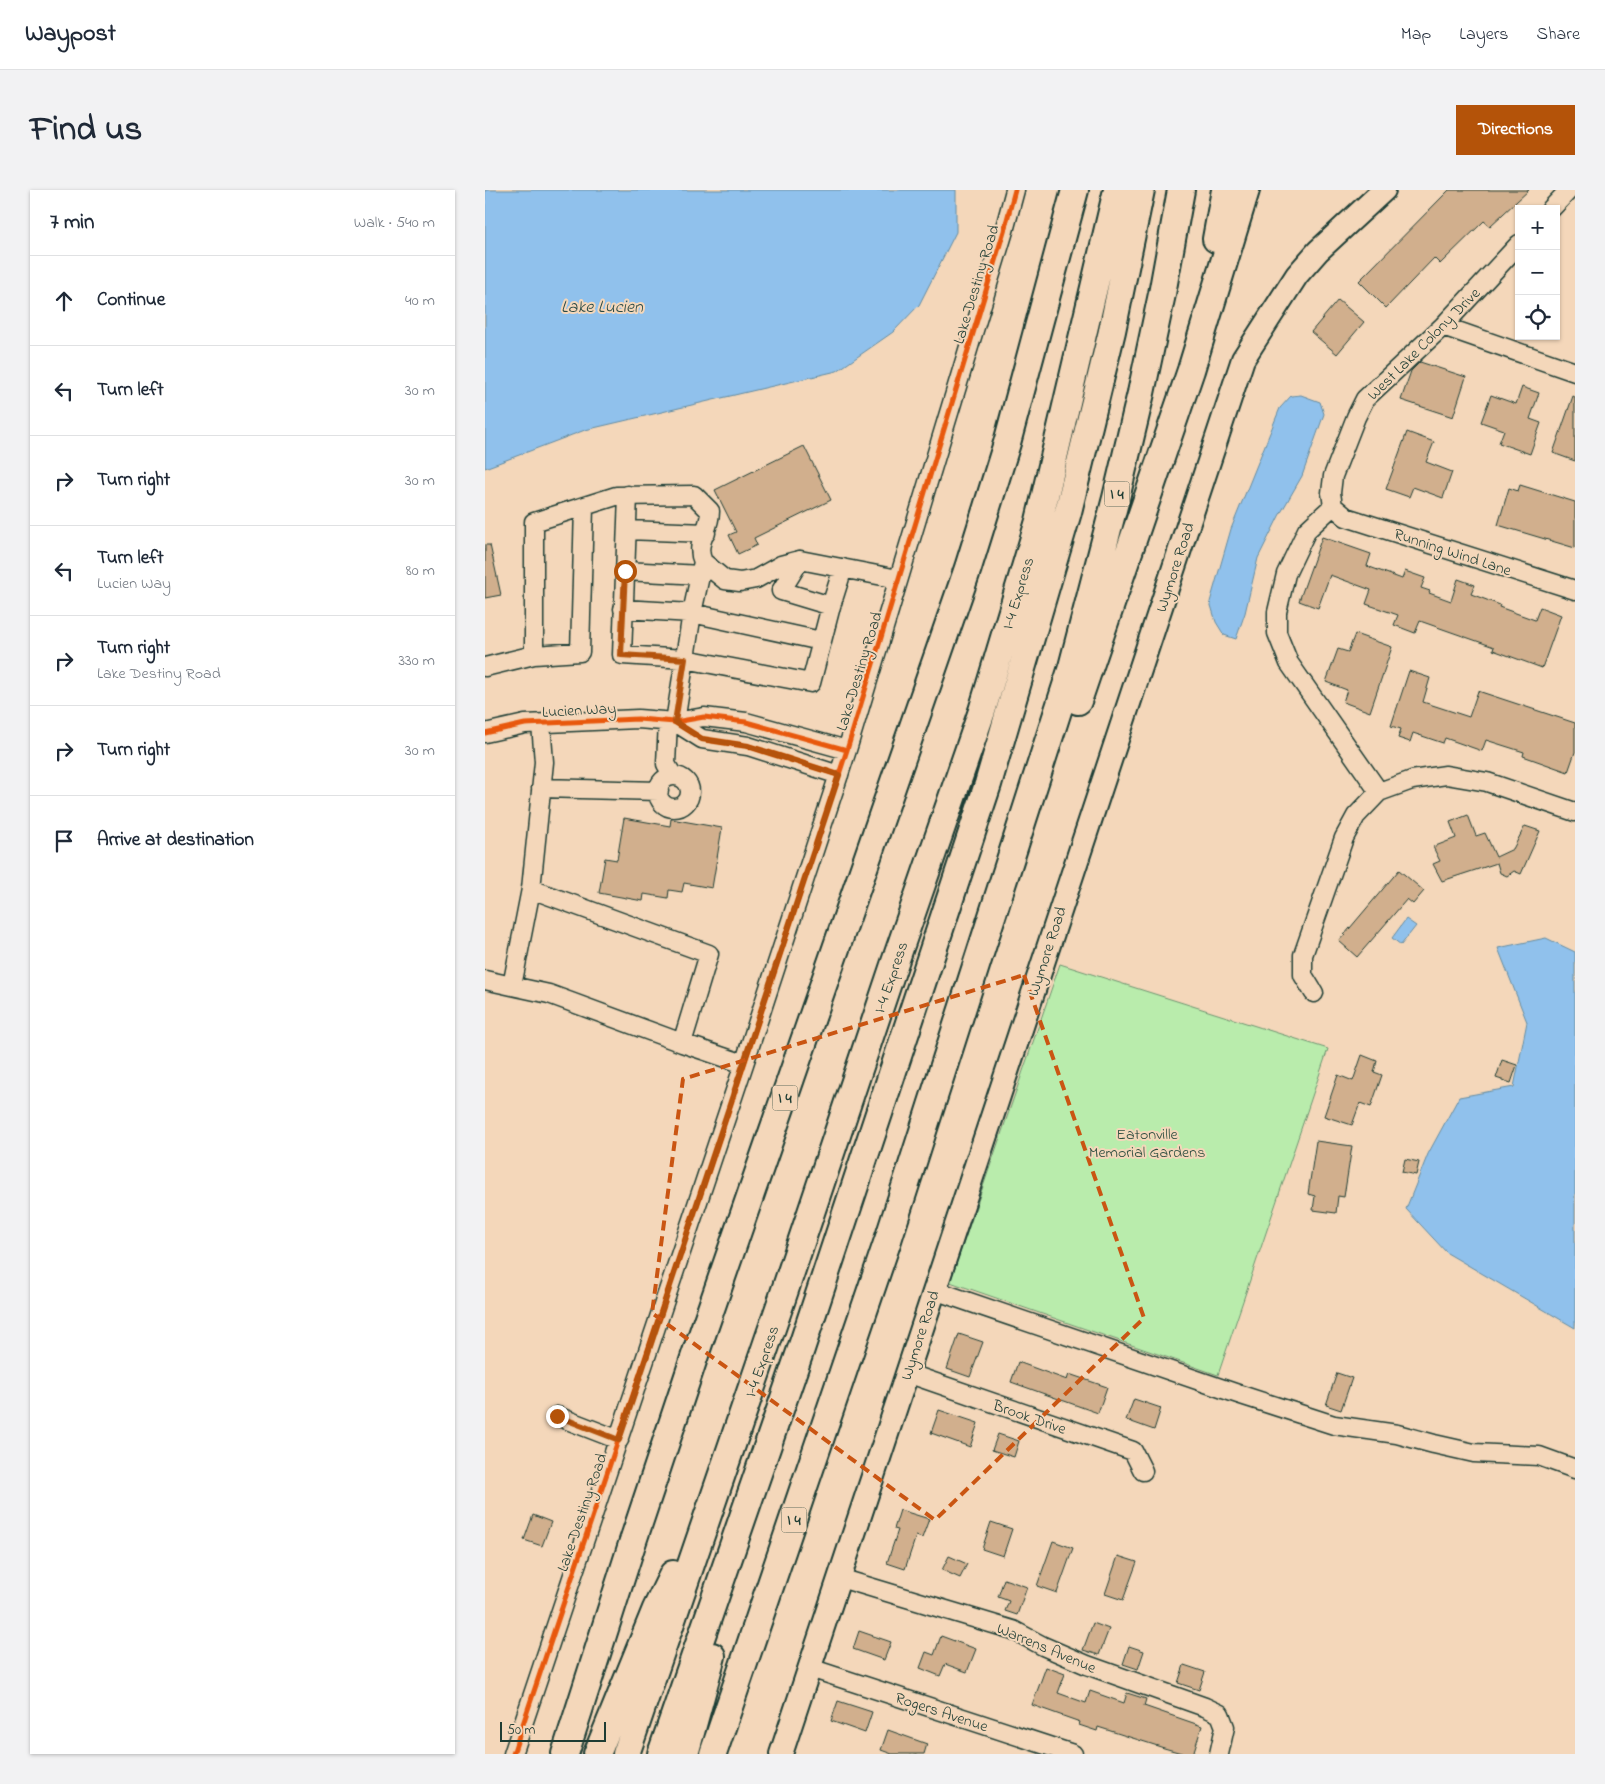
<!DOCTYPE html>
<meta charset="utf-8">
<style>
:root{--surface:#fff;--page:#f2f2f3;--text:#1f2937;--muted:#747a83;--line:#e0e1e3;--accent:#b45309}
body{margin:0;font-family:"Indie Flower",sans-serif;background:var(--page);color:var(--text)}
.controls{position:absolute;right:15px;top:15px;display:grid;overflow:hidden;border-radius:0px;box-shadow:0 1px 4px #0004}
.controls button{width:45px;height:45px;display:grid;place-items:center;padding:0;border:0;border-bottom:1px solid var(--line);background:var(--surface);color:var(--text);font:25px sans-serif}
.scale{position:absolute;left:15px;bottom:12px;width:106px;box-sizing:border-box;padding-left:5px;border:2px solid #1f3d34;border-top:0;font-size:14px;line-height:18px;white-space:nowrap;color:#1f3d34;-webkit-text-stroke:4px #f4d7ba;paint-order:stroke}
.stop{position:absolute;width:15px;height:15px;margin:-11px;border:4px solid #b45309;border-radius:50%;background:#fff}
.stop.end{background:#b45309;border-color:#fff;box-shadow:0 1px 5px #0008}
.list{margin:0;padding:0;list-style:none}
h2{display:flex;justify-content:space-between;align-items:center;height:65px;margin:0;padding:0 20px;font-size:21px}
h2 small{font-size:16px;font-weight:400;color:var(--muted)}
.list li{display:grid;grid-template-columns:32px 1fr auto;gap:15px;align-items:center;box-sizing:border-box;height:90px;padding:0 20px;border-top:1px solid var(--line)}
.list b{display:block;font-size:19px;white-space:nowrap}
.list p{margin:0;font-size:16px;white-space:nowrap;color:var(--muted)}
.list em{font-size:16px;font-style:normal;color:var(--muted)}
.icon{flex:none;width:28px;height:28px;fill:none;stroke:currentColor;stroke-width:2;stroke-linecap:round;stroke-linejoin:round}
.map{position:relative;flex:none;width:1090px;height:1564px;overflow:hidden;border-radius:0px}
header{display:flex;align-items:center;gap:30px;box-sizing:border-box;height:70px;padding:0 25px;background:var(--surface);border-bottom:1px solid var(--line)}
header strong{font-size:24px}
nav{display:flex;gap:28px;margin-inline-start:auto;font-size:18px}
.intro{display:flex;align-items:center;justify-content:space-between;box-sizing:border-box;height:120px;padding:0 30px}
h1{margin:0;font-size:35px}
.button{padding:12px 22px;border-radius:0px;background:var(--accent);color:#fff;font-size:18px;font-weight:700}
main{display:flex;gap:30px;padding:0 30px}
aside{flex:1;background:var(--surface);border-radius:0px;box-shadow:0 1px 4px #0004}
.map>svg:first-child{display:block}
.green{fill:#b9ecac;stroke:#6c9470}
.water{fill:#90c1ec;stroke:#638ca2}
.building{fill:#d1af8d;stroke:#1f3d34}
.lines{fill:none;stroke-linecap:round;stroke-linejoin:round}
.minor-casing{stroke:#1f3d34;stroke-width:21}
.major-casing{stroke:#1f3d34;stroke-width:26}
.highway-casing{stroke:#1f3d34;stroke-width:30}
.minor{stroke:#f4d7ba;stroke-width:18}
.major{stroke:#f4d7ba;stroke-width:22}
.highway{stroke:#f4d7ba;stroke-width:26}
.cycleway-casing{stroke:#f4d7ba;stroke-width:8}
.cycleway{stroke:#e8590c;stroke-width:5}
.route{stroke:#b45309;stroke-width:6}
.marked{fill:none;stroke:#ca5512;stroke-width:4;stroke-dasharray:10 6;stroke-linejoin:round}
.labels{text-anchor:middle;stroke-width:4;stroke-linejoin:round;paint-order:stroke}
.shield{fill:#f4d7ba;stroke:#5f6b5c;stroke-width:1}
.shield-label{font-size:15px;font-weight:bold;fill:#1f3d34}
.street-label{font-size:16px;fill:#1f3d34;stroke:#f4d7ba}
.park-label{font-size:16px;fill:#2e4e40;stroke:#f4d7ba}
.water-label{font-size:18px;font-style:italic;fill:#2a4a46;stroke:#f4d7ba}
</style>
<header>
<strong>Waypost</strong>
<nav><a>Map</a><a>Layers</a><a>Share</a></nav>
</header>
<div class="intro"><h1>Find us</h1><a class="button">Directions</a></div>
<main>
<aside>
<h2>7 min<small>Walk · 540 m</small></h2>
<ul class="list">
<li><svg class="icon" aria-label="ahead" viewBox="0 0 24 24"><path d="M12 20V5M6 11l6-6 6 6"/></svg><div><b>Continue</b></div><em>40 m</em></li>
<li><svg class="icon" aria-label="left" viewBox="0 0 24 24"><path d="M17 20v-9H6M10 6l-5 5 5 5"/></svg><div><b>Turn left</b></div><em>30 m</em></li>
<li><svg class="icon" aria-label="right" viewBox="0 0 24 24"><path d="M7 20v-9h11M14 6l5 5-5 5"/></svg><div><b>Turn right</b></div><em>30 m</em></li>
<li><svg class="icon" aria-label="left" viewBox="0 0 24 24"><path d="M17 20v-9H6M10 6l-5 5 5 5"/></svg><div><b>Turn left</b><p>Lucien Way</p></div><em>80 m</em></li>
<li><svg class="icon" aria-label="right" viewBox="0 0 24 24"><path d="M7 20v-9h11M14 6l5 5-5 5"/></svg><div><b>Turn right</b><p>Lake Destiny Road</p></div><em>330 m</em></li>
<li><svg class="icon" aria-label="right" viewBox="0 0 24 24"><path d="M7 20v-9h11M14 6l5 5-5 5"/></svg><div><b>Turn right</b></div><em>30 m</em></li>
<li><svg class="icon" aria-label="arrive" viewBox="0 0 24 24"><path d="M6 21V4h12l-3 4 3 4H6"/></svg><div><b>Arrive at destination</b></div></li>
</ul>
</aside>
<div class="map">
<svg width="1090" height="1564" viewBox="0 0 1090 1564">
<rect width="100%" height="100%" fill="#f4d7ba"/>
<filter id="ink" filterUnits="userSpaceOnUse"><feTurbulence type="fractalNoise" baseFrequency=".02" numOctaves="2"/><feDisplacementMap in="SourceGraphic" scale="10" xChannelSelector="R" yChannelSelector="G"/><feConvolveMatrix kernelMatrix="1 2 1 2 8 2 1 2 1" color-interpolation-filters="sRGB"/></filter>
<g filter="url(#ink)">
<path class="green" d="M575 774 843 859 733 1185 465 1092Z"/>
<path class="water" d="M0 0H471V42L434 115 408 142 352 181 100 240 0 278Z
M816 205 835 212 839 224 817 286 794 326 773 368 760 423 751 449 739 445 731 432 725 412 746 339 795 218 806 206Z
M921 729 931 736 916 755 907 748Z
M1061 748 1090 762V1138L962 1063 921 1019 943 964 974 907 1029 897 1042 832 1013 758Z"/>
<path class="building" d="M964 0H1044L1005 36 999 31 955 74 949 68 901 118 874 91Z
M853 110 879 132 852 164 826 142Z
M935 172 981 187 968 227 916 210 926 181Z
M1037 197 1054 203 1045 229 1056 233 1045 264 1014 253 1019 240 996 232 1006 205 1031 214Z
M1088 206 1090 207V271L1068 263Z
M922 242 949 252 941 272 967 282 958 308 928 297 924 307 901 299Z
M319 256 346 310 269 348 272 355 253 364 244 345 251 342 230 300Z
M1035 295 1090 312V358L1013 335 1024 298 1033 301Z
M837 347 886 364 882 376 917 389 920 381 940 388 936 398 945 401 944 403 966 411 973 389 990 395 986 404 1015 415 1014 417 1050 430 1055 417 1076 425 1057 478 1008 460 1009 457 935 431 930 443 909 435 913 425 881 414 886 400 845 385 833 418 814 411Z
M0 355H5L16 405 0 408Z
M870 444 907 457 885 522 858 512 862 500 841 492 853 459 863 462Z
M924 481 945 488 938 512 984 527 993 501 1090 533V562L1083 582 1038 566 1039 562 1001 550 997 561 960 548 958 553 928 543 925 552 913 548 916 539 906 536Z
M983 625 991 646 1000 643 1011 667 1028 659 1040 636 1055 641 1036 684 1029 681 1022 686 1015 683 1012 673 957 691 948 674 955 671 948 657 971 648 965 632Z
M139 628 185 636 186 629 237 638 227 698 199 693 197 702 184 700 183 708 159 704 158 711 114 703 120 668 132 670Z
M914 680 939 701 928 714 922 709 872 767 854 751Z
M877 865 892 871 889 882 897 885 886 917 875 913 867 935 839 926 853 885 868 891Z
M1017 870 1032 875 1026 893 1011 888Z
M831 951 867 956 859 1007 853 1006 851 1023 828 1020 830 1006 823 1004Z
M920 969 934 972 931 985 917 982Z
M474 1144 498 1152 485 1187 462 1179Z
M533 1172 582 1190 584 1184 622 1197 613 1223 526 1192Z
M852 1183 867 1188 856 1220 841 1215Z
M649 1209 676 1218 669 1240 641 1230Z
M454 1220 493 1233 485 1257 446 1243Z
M513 1244 534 1251 529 1267 507 1260Z
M415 1320 444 1329 437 1348 431 1346 420 1379 402 1373 413 1340 409 1339Z
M48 1325 66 1332 57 1356 39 1350Z
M506 1332 527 1339 518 1366 497 1359Z
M568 1351 588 1358 572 1403 552 1396Z
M464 1366 482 1374 475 1388 457 1380Z
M633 1366 652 1372 638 1410 620 1404Z
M519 1389 542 1397 532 1425 520 1421 524 1411 513 1407Z
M608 1433 624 1439 614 1465 598 1460Z
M374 1441 406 1452 399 1470 368 1459Z
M456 1446 491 1459 482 1482 460 1474 455 1486 435 1478 441 1462 449 1465Z
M644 1456 659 1461 653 1479 638 1474Z
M699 1475 720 1482 714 1500 693 1493Z
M561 1477 580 1484 573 1503 601 1513 605 1501 639 1513 642 1503 661 1509 659 1516 717 1536 708 1564H700L679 1558 613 1537 612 1541 594 1535 595 1532 547 1515Z
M353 1511 387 1522 380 1543 346 1531Z
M403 1540 442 1554 439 1564H407L396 1560Z"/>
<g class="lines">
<g class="minor-casing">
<path id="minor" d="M1066 19 1084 0
M958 136 1090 182
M143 305 137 465 200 469 326 493 346 416 296 401 315 370 413 389
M848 316 822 340 801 384 792 422V443L804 473 894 602
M848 316 846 303 848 286 871 227 880 209 958 136 1034 54
M848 316 861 327 1090 400
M142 340 221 343
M218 372 240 390 255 392 271 389 296 375 315 370
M140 381 216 385
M346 416 358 378
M138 419 207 423 190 532
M49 465V332L131 306 209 305 225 321C225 342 209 352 218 372L207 423 336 451
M0 477 49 465 95 462 99 317
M183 531 181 574 188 586
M190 532 217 549 263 556 354 585
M0 543 40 534 153 529 190 532 219 527 261 532 362 560
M173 602a16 16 0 1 1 32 0a16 16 0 1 1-32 0Z
M56 598 174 601
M46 699 59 572 56 534
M0 790 27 796 46 699 224 764 197 853 259 874
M27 796 64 804 197 853
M829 803 818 785V765L859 648 871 626 894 602 927 590 961 585 1002 592 1090 622
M449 1100 753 1204 849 1235 912 1244 949 1254 989 1263 1054 1266 1090 1279
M422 1183 648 1261 658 1281
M72 1226 134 1250
M355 1388 528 1440 558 1456 602 1475 720 1517 735 1524 740 1537 734 1564
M325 1478 588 1564
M28 1564 259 874 362 560 519 41 530 0"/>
</g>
<g class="major-casing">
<path id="major" d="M296 1564 758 169 812 85 833 61 899 0"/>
</g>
<g class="highway-casing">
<path id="highway" d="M731 49 740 0
M593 511 706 180 761 0
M80 1564 147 1354 210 1165 483 378 522 253 590 0
M112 1564 171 1419 188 1384
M141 1564 297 1109 409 775 497 521 554 331 632 0
M176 1564 316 1159 503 594 583 322 627 141 656 0
M200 1564 227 1466
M228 1564 403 1050 587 477 631 308 656 203 677 104 696 0"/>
</g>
<use href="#minor" class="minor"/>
<use href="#major" class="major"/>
<use href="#highway" class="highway"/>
<g class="cycleway-casing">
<path id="cycleway" d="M190 532 217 549 263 556 354 585
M0 543 40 534 153 529 190 532 219 527 261 532 362 560
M28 1564 259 874 362 560 519 41 530 0"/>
</g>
<use href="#cycleway" class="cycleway"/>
</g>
</g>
<g class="lines" filter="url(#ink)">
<path class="route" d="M72 1226 134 1250 354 585 263 556 217 549 190 532 200 469 136 465 140 381"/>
</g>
<path class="marked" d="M539 785 659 1128 450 1330 167 1123 198 889Z"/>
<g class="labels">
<g class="shield">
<rect x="619.5" y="291.5" width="25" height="25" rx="4"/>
<rect x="287.5" y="895.5" width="25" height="25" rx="4"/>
<rect x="296.5" y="1317.5" width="25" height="25" rx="4"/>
</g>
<g class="shield-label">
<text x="632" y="309">I 4</text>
<text x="300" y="913">I 4</text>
<text x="309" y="1335">I 4</text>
</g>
<g class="street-label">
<text transform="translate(490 94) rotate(-73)" y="6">Lake Destiny Road</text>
<text transform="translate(938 153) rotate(-45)" y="6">West Lake Colony Drive</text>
<text transform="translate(968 361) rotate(18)" y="6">Running Wind Lane</text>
<text transform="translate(689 377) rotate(-72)" y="6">Wymore Road</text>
<text transform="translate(532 403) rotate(-73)" y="6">I-4 Express</text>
<text transform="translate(373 481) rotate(-73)" y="6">Lake Destiny Road</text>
<text transform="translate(94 519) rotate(-3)" y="6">Lucien Way</text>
<text transform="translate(561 761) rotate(-72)" y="6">Wymore Road</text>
<text transform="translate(405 787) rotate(-71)" y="6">I-4 Express</text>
<text transform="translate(434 1145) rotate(-72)" y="6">Wymore Road</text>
<text transform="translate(276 1171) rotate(-71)" y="6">I-4 Express</text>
<text transform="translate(545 1226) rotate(19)" y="6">Brook Drive</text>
<text transform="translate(96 1322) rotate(-71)" y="6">Lake Destiny Road</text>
<text transform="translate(562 1457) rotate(23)" y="6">Warrens Avenue</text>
<text transform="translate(457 1521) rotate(18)" y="6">Rogers Avenue</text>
</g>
<g class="park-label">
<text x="662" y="949">Eatonville<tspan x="662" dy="18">Memorial Gardens</tspan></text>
</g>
<g class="water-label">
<text x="117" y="122">Lake Lucien</text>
</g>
</g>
</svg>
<div class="controls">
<button>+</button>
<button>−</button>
<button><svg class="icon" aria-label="locate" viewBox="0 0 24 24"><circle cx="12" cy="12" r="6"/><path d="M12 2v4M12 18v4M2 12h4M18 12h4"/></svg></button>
</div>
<div class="scale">50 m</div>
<div class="stop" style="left:140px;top:381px"></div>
<div class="stop end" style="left:72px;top:1226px"></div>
</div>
</main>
